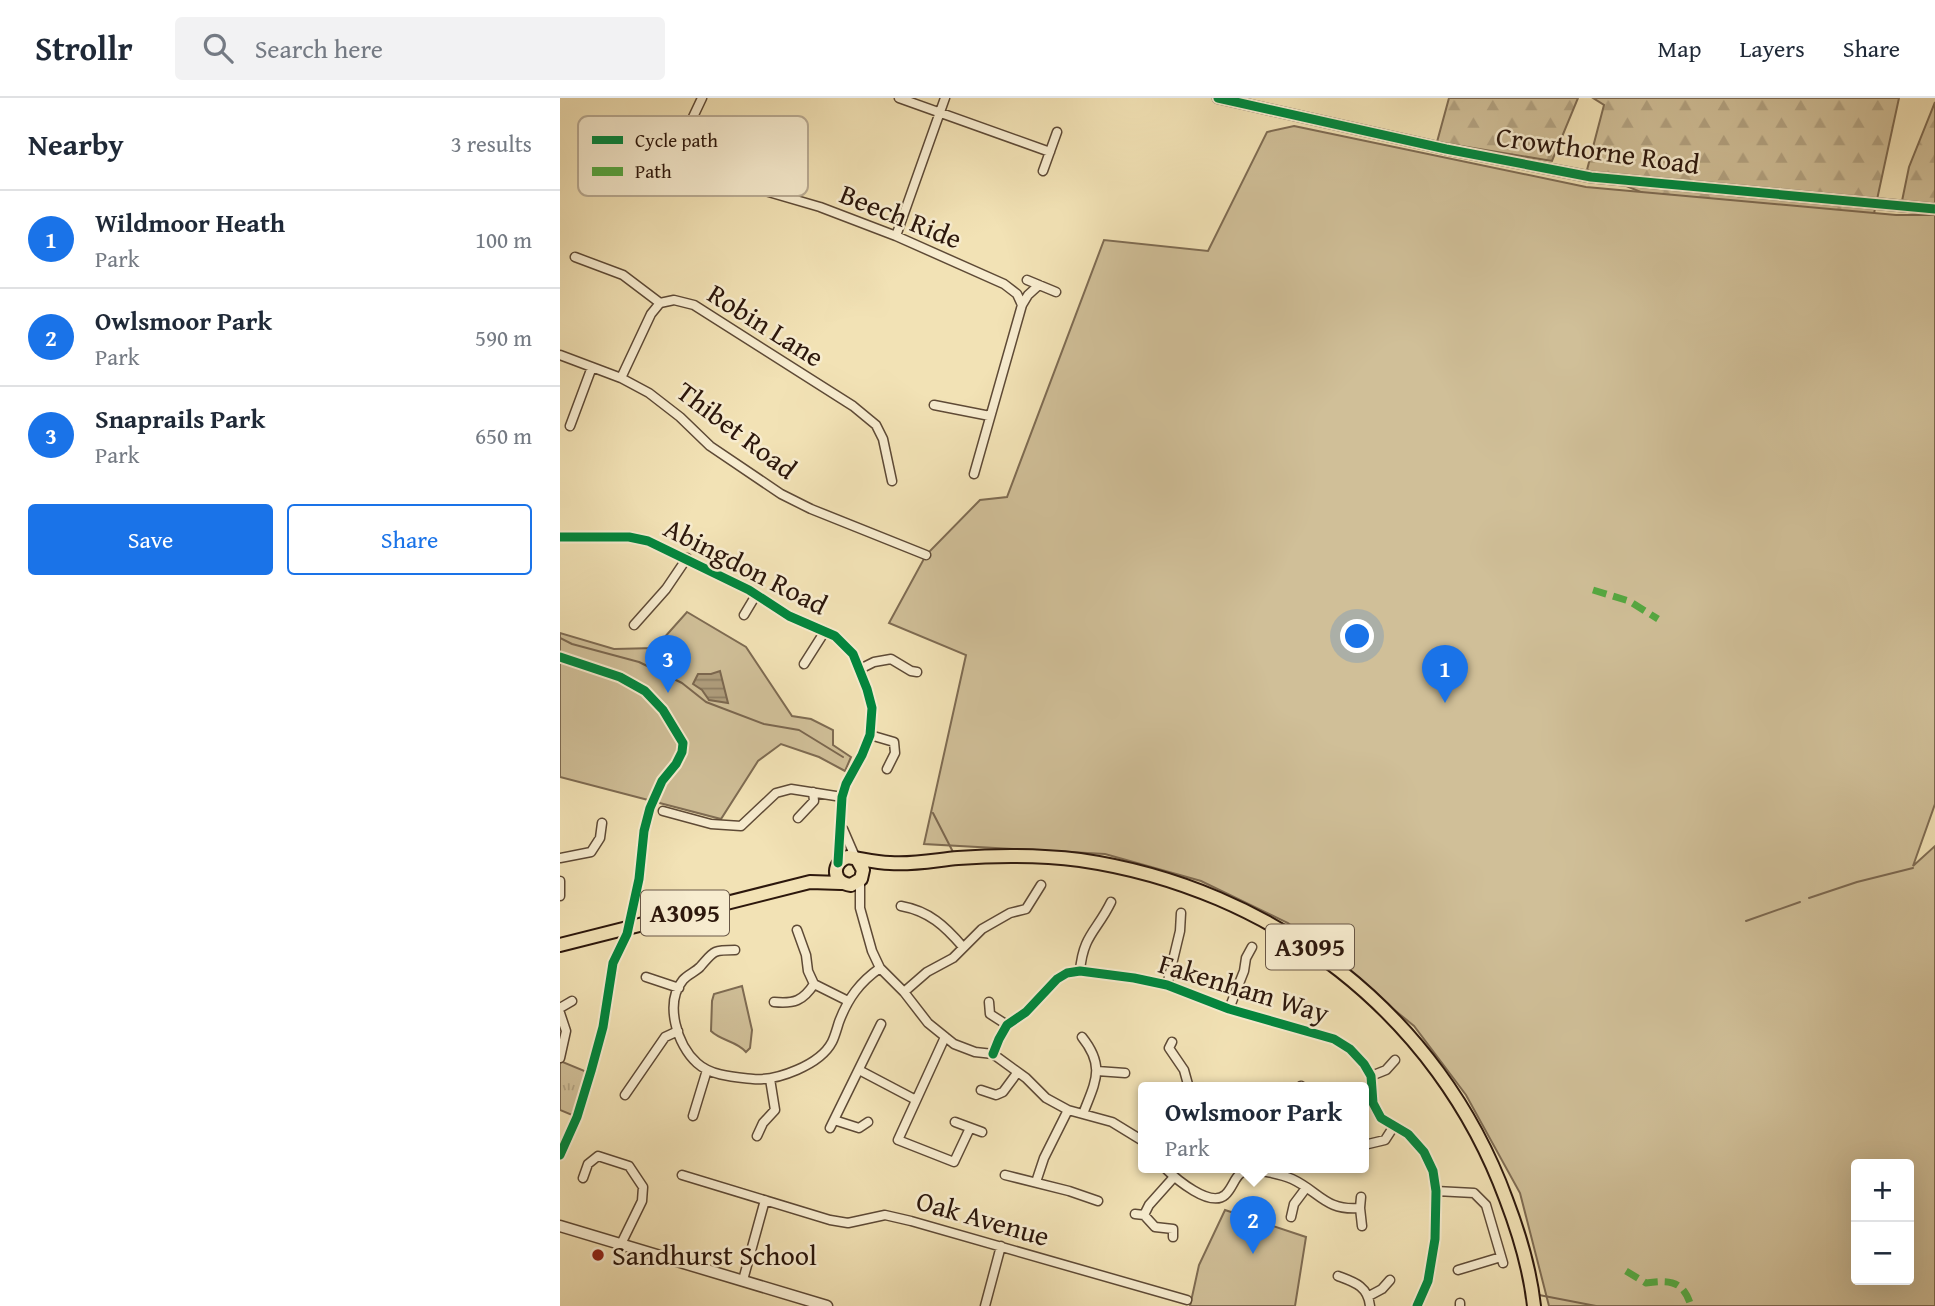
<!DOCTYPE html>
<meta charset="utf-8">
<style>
:root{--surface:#fff;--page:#f2f2f3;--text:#1f2937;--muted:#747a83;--line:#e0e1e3;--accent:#1a73e8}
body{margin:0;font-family:"Gentium Book Plus",serif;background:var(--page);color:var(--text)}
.controls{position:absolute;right:21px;bottom:21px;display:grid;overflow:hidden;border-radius:7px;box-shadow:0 7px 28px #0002}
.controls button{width:63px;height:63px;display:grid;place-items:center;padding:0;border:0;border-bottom:2px solid var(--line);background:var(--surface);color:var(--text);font:35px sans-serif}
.you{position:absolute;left:798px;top:539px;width:24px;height:24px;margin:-18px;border:5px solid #fff;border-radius:50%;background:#1a73e8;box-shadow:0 0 0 10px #1a73e833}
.badge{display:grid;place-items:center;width:46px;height:46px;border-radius:50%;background:var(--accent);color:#fff;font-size:23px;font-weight:700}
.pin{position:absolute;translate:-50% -58px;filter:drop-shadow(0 2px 4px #0008)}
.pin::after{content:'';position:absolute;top:37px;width:24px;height:21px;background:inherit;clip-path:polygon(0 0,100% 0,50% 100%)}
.popup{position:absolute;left:578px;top:984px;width:231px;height:91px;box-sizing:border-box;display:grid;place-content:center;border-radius:7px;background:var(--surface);filter:drop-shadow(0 2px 5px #0005);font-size:23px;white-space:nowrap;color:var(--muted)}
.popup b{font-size:26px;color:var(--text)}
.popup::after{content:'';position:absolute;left:50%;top:100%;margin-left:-14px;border:14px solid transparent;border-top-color:var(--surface)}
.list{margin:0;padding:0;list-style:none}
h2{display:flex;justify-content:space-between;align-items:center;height:91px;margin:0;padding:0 28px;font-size:30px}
h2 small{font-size:23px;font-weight:400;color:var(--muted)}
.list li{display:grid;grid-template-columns:46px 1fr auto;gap:21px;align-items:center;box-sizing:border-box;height:98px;padding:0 28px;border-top:2px solid var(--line)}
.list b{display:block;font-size:26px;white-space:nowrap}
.list p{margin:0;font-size:23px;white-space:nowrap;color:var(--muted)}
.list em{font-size:23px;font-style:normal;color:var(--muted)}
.actions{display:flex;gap:14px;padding:21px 28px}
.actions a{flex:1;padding:16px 0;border:2px solid var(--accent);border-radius:7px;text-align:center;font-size:24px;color:var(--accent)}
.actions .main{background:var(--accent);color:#fff}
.icon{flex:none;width:38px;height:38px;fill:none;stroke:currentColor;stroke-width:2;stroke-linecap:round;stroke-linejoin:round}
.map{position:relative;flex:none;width:1375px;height:1208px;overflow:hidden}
header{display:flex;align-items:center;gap:42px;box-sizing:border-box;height:98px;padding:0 35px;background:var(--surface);border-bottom:2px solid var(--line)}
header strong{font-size:33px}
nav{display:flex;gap:38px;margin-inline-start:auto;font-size:24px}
.search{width:490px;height:63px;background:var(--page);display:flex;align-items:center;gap:18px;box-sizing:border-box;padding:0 24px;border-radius:7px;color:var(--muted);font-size:26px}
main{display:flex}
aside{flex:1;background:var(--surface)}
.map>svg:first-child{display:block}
.grass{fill:url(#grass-tufts);stroke:#7e6b52;stroke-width:2}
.forest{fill:url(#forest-firs);stroke:#7e6b52;stroke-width:2}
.green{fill:#d0bf98;stroke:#7e6b52;stroke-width:2;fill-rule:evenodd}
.water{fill:url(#water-rules);stroke:#7b674f;stroke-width:2}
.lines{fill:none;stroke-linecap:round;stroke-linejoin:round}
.stream{stroke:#7b674f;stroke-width:2}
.minor-casing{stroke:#5e4a36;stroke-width:11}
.tertiary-casing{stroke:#5e4a36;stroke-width:13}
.primary-casing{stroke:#2c170c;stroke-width:16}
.minor{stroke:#f7eccf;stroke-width:8}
.tertiary{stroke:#f7eccf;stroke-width:10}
.primary{stroke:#f2e2b5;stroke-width:12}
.quiet{stroke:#54a941;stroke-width:7;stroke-dasharray:14 7;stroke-linecap:butt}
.cycleway-casing{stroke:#f7eccf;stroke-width:13}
.cycleway{stroke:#00873e;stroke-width:9}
.poi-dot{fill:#8f2418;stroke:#f7eccf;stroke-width:2.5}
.labels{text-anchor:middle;stroke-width:5;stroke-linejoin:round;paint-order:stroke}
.shield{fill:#f7eccf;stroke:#695746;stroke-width:2}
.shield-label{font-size:26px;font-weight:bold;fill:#2c170c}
.street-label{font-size:28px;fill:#2c170c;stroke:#f7eccf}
.poi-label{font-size:28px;fill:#2c170c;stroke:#f7eccf;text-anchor:start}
.key{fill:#f7eccf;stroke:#baac94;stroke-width:2}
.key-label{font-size:19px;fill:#2c170c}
</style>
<header>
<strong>Strollr</strong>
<div class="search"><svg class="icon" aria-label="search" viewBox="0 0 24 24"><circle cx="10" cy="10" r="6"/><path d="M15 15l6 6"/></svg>Search here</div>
<nav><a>Map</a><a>Layers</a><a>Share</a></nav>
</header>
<main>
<aside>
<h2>Nearby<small>3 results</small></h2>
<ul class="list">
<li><span class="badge">1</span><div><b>Wildmoor Heath</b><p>Park</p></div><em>100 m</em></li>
<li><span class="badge">2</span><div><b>Owlsmoor Park</b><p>Park</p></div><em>590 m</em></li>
<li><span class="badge">3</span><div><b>Snaprails Park</b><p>Park</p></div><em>650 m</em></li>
</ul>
<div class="actions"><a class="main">Save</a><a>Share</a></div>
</aside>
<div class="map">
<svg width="1375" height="1208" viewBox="0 0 1375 1208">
<defs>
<pattern id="grass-tufts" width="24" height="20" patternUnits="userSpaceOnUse" patternTransform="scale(1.75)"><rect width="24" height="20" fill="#d0bf98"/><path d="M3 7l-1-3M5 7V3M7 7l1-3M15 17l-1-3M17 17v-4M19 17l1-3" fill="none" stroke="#b3a382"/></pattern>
<pattern id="forest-firs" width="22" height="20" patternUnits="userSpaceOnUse" patternTransform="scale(1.75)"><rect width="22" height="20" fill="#d0bf98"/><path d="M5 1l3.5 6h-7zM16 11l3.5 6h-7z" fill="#b3a382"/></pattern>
<pattern id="water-rules" width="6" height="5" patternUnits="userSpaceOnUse" patternTransform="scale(1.75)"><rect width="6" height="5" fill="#af9d7c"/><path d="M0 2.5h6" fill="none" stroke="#8f7f64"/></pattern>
</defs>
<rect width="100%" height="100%" fill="#f2e2b5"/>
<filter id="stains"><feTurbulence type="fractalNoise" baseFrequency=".00286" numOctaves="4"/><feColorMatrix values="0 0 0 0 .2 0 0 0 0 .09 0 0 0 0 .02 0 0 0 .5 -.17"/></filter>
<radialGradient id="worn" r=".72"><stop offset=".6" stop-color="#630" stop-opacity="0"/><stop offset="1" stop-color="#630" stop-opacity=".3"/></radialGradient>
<path class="grass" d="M0 963 27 974 12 1017 0 1012Z"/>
<path class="forest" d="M889 0H1018L992 63 877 44Z
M1033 0H1339L1263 351 1098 101 1027 72 1044 7Z
M1375 4V107L1342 103 1349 69Z"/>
<path class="green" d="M734 28 1026 89 1336 117H1375V706L1353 768 1375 748V1208H989L960 1095 906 997 854 928 728 825 641 783 545 756 364 746 406 557 329 525 366 457 420 402 447 399 544 142 648 153 707 34ZM1296 1066H1349V1182H1296Z
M127 514 186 549 232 618 251 621 273 632V647L291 659 285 673 259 659 221 646 198 663 161 721 0 679V535L54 551 95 550Z
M182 888 192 932 190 950 186 954C177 943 161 943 151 933L152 903 154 896Z
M665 1112 746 1139 735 1208H630L639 1167Z"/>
<path class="water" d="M160 573 168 605 149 602 142 592 133 586 138 576H151Z"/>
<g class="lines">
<path class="stream" d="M0 540 12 546 79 564 122 585 146 604 204 626 239 632 283 659
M373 715 393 754
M1249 800 1297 784 1353 770
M1186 823 1240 804
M979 1197 1036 1208"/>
<g class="minor-casing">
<path id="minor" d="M142 0 117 53 115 62 119 68 260 109 336 138 444 186 457 196 462 207
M339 0 490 54
M483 73 497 34
M336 138 385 0
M15 159 63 177 100 205
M467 182 496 194
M100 205 114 202 134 207 293 308 316 327 323 341 332 383
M0 257 61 280 89 295 120 319 150 348 221 396 251 411 366 457
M61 280 91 216 100 205
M374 307 430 318
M10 328 32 269
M414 376 462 207 468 197 479 187
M0 439H69L88 443 189 492 229 518 275 538 293 556 307 591 312 610 310 637 302 657 286 686 282 699 278 765
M184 517 196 497
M74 527 106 491 127 460
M244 566 265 533
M300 571 314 564 331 561 351 573 357 574
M310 637 334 644 335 655 327 671
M103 713 151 726 181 728 216 695 231 691 282 699
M238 720 254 703 253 694
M283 731 296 761
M0 760 31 754 40 740 42 725
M0 783V798
M300 783V810L312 853 320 870 344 894 368 925 394 946 415 954 433 956 466 980 486 1000 508 1012 552 1024 583 1043
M341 808C369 813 385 828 403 849
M237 832 246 857 248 873 254 886 288 903
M175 852C152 852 154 853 140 869 135 874 127 877 123 882 104 905 117 947 137 965 151 978 174 979 193 981 217 983 260 967 272 944 275 938 277 930 279 924 288 900 300 884 320 870
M520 873C523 837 537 833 551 804
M86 879 119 890
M607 887 620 833 621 815
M344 894 367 874 393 860 422 831 450 815 466 811 481 787
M214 904C234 906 243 903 254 886
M429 904 430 916 447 927
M0 910 12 903
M669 911 684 873 686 860 692 849
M0 915 6 933 0 960
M385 939 338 1042 394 1064 410 1030
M522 939C546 969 535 984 523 1016
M612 944 609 950 624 972 629 990
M433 956 439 941 447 927 466 914 497 881 507 875 520 873 574 880 607 887 669 911 774 941 790 951 804 966 811 978 813 1005 821 1020 848 1036 864 1054 873 1073 876 1093 875 1141 868 1183 857 1208
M299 972 356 1002
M537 973 565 975
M811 978 826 972 835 962
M741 988 742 990
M421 992 436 997 443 994 457 975
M65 997 105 939 118 933
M133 1018 147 972
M274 1022 299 1030 308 1024
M395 1024 422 1034
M270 1030 321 926
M197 1038 203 1025 215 1012 210 981
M804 1047 825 1042 834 1028
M605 1070C616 1081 650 1110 665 1097 676 1087 674 1070 696 1072 708 1074 721 1076 732 1081 760 1094 765 1113 800 1110L801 1099
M122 1077 270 1122 288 1125 325 1117 351 1123 627 1202
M445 1077 509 1093 538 1103
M23 1080 28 1066 38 1058 69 1068 83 1089 82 1103 61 1146
M476 1084 484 1060 508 1012
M876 1093 914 1095 926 1107 943 1165
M800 1110 802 1128
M575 1116 584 1117 595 1129 613 1131V1139
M584 1117 589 1107 614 1079
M731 1119 734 1106 746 1090
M898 1172 941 1159
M778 1178C794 1184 808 1188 810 1208
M183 1182 205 1102
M809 1198 822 1191 830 1182
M425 1208 441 1148
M900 1208V1205"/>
</g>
<g class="tertiary-casing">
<path id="tertiary" d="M658 0 886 51 1031 79 1375 111
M0 1128 267 1208"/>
</g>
<g class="primary-casing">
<path id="primary" d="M298 763 303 772 301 781 291 787C272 785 271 765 288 759 302 761 316 765 330 765 352 767 376 762 398 760 439 757 479 757 520 762 713 790 878 916 946 1101 959 1135 970 1171 974 1208
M0 847 250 784 281 785"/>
</g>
<use href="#minor" class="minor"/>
<use href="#tertiary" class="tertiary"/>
<use href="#primary" class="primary"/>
<path class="quiet" d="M1033 492 1069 503 1098 521
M1066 1173 1086 1185C1110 1182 1123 1182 1131 1208"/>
<g class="cycleway-casing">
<path id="cycleway" d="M658 0 886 51 1031 79 1375 111
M0 439H69L88 443 189 492 229 518 275 538 293 556 307 591 312 610 310 637 302 657 286 686 282 699 278 765
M0 559 60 579 85 593 103 612 123 645 122 654 116 666 102 683 90 710 84 733 79 781 67 836 53 865 43 929 31 973 17 1019 0 1057
M433 956 439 941 447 927 466 914 497 881 507 875 520 873 574 880 607 887 669 911 774 941 790 951 804 966 811 978 813 1005 821 1020 848 1036 864 1054 873 1073 876 1093 875 1141 868 1183 857 1208"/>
</g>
<use href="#cycleway" class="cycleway"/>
</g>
<circle class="poi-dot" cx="38" cy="1157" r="7"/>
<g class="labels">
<g class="shield">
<rect x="81" y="792.5" width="88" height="45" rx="5"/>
<rect x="706" y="826.5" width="88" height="45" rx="5"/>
</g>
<g class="shield-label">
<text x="125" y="824">A3095</text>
<text x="750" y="858">A3095</text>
</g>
<g class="street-label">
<text transform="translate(1038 52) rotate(8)" y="10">Crowthorne Road</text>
<text transform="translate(341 118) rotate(22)" y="10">Beech Ride</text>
<text transform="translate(206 227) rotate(32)" y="10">Robin Lane</text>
<text transform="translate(177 332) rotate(37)" y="10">Thibet Road</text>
<text transform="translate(186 468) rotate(27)" y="10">Abingdon Road</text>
<text transform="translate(684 890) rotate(17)" y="10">Fakenham Way</text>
<text transform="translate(423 1120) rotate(16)" y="10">Oak Avenue</text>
</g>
<g class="poi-label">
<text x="52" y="1167">Sandhurst School</text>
</g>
</g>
<rect x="18" y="18" width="230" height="80" rx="10" class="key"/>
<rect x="32" y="38" width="31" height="8" fill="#00873e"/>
<rect x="32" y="69" width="31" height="9" fill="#54a941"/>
<g class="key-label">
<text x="75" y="49">Cycle path</text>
<text x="75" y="80">Path</text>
</g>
<rect width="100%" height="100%" filter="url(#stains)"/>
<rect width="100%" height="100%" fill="url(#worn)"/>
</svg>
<div class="controls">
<button>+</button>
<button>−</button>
</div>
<div class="you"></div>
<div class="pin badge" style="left:885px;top:605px">1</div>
<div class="pin badge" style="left:693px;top:1156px">2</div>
<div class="popup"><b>Owlsmoor Park</b>Park</div>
<div class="pin badge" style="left:108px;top:595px">3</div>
</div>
</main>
